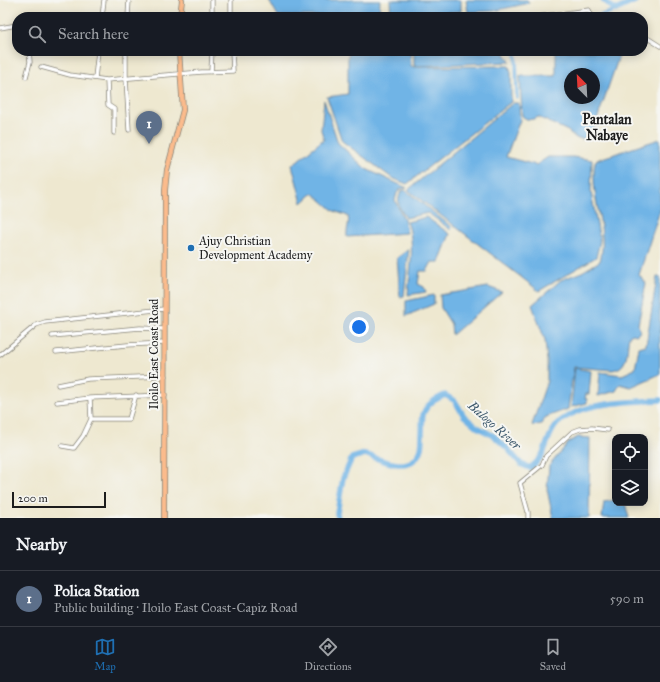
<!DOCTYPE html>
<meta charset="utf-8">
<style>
:root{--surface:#171b24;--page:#20242c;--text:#f1f3f6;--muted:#9ea1a6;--line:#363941;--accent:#1f6fb2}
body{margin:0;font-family:"IM FELL Great Primer",serif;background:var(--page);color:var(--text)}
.controls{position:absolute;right:12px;bottom:12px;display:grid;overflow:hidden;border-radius:8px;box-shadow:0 2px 10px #0003}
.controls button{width:36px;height:36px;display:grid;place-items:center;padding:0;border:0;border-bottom:1px solid var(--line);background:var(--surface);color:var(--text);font:20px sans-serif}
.compass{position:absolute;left:564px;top:68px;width:36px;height:36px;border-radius:50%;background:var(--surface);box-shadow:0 2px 10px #0003;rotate:336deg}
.scale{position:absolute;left:12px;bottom:10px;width:94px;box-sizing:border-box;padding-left:4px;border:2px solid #1c1c1c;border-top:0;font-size:11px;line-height:14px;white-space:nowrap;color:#1c1c1c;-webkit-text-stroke:3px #f6f6f2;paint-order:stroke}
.you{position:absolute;left:359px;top:327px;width:14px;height:14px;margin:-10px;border:3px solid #fff;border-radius:50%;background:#1a73e8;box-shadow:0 0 0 6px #1a73e833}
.badge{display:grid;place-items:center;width:26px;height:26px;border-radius:50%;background:var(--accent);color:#fff;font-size:13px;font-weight:700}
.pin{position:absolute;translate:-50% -33px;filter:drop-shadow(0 1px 2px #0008)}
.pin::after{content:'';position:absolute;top:21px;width:14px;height:12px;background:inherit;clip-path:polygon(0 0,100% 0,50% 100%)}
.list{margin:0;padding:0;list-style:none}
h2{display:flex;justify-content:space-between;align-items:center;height:52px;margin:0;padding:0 16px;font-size:17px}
h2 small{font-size:13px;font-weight:400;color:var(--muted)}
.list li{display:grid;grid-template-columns:26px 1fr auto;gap:12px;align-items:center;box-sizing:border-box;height:56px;padding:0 16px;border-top:1px solid var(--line)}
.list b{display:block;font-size:15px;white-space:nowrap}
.list p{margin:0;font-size:13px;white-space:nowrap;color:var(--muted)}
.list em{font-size:13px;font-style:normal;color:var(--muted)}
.icon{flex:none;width:22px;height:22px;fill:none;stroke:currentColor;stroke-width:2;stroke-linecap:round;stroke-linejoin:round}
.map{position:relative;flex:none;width:660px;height:518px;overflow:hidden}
.search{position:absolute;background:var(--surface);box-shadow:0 2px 10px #0003;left:12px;right:12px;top:12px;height:44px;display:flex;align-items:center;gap:10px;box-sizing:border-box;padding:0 14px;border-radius:16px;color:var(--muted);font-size:15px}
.sheet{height:108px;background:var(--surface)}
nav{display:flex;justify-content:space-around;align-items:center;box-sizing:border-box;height:56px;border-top:1px solid var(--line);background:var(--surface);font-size:11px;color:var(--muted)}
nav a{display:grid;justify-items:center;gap:2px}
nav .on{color:var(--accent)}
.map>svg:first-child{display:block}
.water{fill:#70b4e6;stroke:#466881;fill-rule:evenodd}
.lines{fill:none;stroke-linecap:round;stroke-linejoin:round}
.canal{stroke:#70b4e6;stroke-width:3.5}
.river{stroke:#70b4e6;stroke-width:5.5}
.minor-casing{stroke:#858276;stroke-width:5}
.major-casing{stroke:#858276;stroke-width:6}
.minor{stroke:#fff;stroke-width:3.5}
.major{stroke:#fbbb8c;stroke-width:4.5}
.poi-dot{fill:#1f6fb2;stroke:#f6f6f2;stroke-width:1.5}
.labels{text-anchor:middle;stroke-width:4;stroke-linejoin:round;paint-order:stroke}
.poi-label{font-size:12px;fill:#1c1c1c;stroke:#f6f6f2;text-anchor:start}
.street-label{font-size:12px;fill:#1c1c1c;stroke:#f6f6f2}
.water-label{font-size:13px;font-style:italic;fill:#3e596d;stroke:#f6f6f2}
.quarter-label{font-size:14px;font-weight:bold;fill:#1c1c1c;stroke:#f6f6f2}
</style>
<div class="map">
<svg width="660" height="518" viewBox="0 0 660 518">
<rect width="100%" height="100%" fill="#f6f6f2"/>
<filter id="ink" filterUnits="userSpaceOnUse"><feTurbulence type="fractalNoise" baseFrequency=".025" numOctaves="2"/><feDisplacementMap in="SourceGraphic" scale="8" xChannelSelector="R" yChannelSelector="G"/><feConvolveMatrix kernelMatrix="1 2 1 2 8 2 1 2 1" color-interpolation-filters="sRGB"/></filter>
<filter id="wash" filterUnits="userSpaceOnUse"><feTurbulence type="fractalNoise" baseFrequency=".012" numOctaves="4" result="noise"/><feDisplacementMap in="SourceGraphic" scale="16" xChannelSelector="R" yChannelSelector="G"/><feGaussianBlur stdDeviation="0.9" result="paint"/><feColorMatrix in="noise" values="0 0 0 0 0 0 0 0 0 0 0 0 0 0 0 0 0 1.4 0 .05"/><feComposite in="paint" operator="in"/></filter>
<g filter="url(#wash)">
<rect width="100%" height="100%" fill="#eee8d0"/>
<path class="water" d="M269 0H380L379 16H278Z
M390 0H461V11L391 17Z
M466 0H527L529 3 494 11 468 12Z
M350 51H410L411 66 414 67 507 66H509L511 72V102L407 184 392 178 342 141 327 97 348 94V56Z
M414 51H504C505 56 509 58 510 62L414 66Z
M556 51H600L619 56 590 140 576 138 568 131 538 117C532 120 528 121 522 116L520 76H556ZM570 74H594V98H570Z
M324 100 338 143 366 169 407 188 400 189 397 193 395 200 405 222 407 233 347 237C346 229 350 224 348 216L334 211 313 193 302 203 292 165 324 139 321 130Z
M513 103H519L520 120 506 157 536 165 548 157H573L592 160 591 192 600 241 596 257 539 291 408 190Z
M660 139V210L639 275 646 283 638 325 640 332 636 335 633 334 629 336C626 350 630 368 612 370L574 367 568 409 546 417 541 424 533 426 532 425 547 381V361L545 340 532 305 561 280 582 272 600 261C608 233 593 204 594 175 594 170 594 165 596 160Z
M405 190 452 227 451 230 428 213 406 218C399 207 396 204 401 191Z
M426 217 450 234 439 262H432L427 271H420L418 284 424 287 426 292 408 295C409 274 416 242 407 222Z
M409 249 404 296 400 297 397 258Z
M657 277H660V374L631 387 620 384 616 391 598 396 600 372 622 375 635 369 639 347 646 345Z
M488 287 502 292 452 335 451 324 441 308 440 295Z
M434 295V304L406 316V301Z
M575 368 591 371 589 394H586L585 399H587V403L571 407Z
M578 437 590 438 589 518H553L547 489 549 466 569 442Z
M615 500V503H625L629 518H602L604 502Z"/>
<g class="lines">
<path class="canal" d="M596 17 616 10
M516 51 517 98"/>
<path class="river" d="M603 0 616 10 637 0
M338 518 337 513 343 478 352 458 365 454C382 461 413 475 421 449 422 444 422 438 422 433 423 427 421 418 424 412 428 403 436 399 445 395L455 401 464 416 477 427 494 436 507 448 521 464 530 468C534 465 538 461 541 457 547 447 549 432 557 424 582 401 628 402 660 400"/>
</g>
</g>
<g filter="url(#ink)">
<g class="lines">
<g class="minor-casing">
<path id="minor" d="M212 0V17
M231 0V17
M75 17H76
M102 17 104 0
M128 17 129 0
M536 17 589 10 592 17
M0 28 17 25
M643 37 649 39 660 46
M126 51V78L129 130
M41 67 70 75 107 80 202 72 233 71 232 51
M211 72 212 51
M26 77 30 62 29 51
M95 78 98 51
M107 80 108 105 114 109V133
M52 336 140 328 164 329
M56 352 127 345 164 343
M0 355 36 325 45 322 164 309
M58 385 88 379 165 376
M90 398 91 419
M57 402 90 398 165 395
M62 446 74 448 83 436 91 419H129L136 395
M528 518V512L520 483 542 465 546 456 572 432 580 429 592 428 608 430"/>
</g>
<g class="major-casing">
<path id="major" d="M180 17 182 0
M164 518 165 190 167 170 183 110 179 51"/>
</g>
<use href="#minor" class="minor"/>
<use href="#major" class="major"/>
</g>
</g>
<circle class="poi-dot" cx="191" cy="248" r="4"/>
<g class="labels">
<g class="poi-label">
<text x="199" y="245">Ajuy Christian<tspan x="199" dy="14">Development Academy</tspan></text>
</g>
<g class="street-label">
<text transform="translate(154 354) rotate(-90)" y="4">Iloilo East Coast Road</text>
</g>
<g class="water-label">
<text transform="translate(495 425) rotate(42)" y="5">Balogo River</text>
</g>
<g class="quarter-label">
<text x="607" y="124">Pantalan<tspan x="607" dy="16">Nabaye</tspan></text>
</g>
</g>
</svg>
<div class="controls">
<button><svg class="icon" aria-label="locate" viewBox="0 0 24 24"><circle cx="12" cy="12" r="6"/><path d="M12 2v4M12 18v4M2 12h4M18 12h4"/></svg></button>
<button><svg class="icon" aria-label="layers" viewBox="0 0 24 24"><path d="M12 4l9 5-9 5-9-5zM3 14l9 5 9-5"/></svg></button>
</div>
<svg class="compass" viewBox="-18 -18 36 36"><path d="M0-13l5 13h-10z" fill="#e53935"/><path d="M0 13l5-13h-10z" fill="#9ea1a6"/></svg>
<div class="scale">200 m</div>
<div class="you"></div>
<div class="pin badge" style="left:149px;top:144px;background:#5c6f8a">1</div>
<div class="search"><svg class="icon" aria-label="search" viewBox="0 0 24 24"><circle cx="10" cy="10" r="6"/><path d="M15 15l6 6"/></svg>Search here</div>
</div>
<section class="sheet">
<h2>Nearby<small></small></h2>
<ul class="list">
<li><span class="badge" style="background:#5c6f8a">1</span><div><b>Polica Station</b><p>Public building · Iloilo East Coast-Capiz Road</p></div><em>590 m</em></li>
</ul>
</section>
<nav>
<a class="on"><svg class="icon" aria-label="map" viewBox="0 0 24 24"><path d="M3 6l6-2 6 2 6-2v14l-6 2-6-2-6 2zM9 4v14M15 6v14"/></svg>Map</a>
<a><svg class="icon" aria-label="directions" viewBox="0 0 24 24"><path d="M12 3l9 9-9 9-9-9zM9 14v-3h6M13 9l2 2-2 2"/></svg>Directions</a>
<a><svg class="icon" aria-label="saved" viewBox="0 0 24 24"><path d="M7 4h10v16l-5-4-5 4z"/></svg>Saved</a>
</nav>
